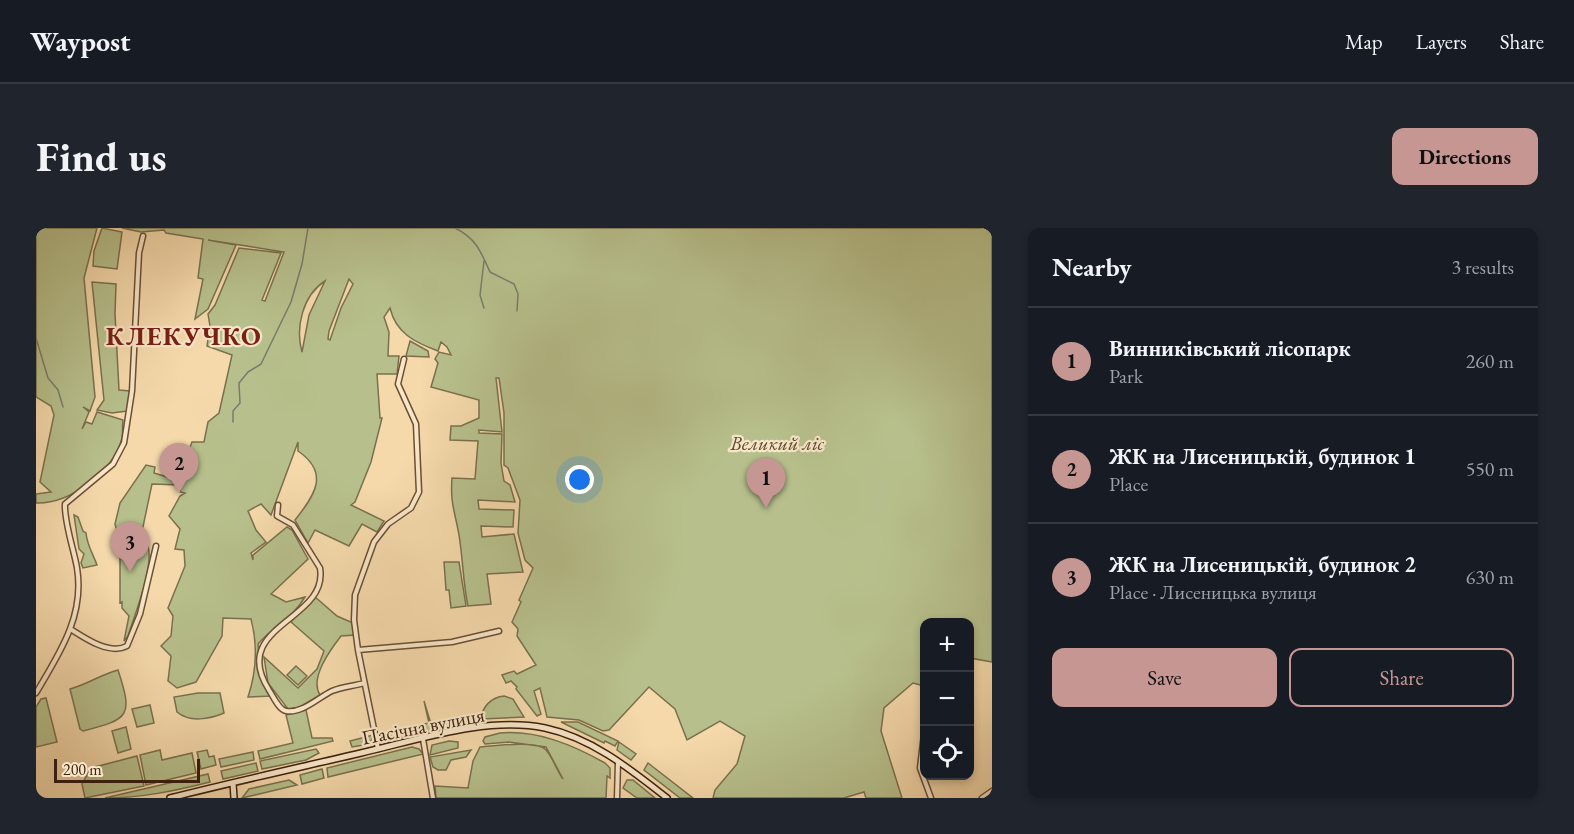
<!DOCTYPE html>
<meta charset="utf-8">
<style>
:root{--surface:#171b24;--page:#20242c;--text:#f1f3f6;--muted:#9ea1a6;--line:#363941;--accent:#c59692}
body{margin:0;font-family:"EB Garamond",serif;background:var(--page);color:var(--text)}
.controls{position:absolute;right:18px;bottom:18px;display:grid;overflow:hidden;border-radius:12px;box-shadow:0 3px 9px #0003}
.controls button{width:54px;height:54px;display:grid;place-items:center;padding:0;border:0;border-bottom:2px solid var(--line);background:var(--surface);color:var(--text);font:30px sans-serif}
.scale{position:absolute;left:18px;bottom:15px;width:146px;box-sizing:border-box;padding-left:6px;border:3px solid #3d210e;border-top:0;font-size:16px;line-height:21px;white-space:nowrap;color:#3d210e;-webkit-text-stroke:4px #f8e6c8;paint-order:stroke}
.you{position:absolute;left:544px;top:252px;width:21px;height:21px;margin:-15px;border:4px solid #fff;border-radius:50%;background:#1a73e8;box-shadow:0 0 0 9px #1a73e833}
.badge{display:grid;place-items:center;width:39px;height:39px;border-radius:50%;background:var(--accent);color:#111;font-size:20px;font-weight:700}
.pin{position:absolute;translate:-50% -50px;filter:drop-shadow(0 2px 3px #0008)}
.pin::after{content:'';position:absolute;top:32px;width:21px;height:18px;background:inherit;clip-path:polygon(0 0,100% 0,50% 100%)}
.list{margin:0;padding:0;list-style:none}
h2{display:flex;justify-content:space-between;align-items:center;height:78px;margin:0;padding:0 24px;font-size:26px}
h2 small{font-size:20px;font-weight:400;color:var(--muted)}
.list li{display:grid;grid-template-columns:39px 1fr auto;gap:18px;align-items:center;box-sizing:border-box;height:108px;padding:0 24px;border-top:2px solid var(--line)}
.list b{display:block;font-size:22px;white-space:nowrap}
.list p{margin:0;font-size:20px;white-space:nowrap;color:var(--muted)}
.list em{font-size:20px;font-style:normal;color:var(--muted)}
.actions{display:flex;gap:12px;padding:18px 24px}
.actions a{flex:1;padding:14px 0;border:2px solid var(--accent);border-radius:12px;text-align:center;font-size:21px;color:var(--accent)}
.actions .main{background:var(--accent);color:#111}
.icon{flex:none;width:33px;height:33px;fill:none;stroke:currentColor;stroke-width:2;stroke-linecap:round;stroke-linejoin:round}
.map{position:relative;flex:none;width:956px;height:570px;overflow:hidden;border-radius:12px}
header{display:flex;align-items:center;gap:36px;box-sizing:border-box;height:84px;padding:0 30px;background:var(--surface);border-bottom:2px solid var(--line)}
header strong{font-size:28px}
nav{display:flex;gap:33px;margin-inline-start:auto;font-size:21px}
.intro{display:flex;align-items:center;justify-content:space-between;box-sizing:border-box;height:144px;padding:0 36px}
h1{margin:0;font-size:42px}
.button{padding:15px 27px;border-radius:12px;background:var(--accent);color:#111;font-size:21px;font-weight:700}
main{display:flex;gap:36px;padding:0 36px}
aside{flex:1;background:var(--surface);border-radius:12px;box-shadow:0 3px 9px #0003}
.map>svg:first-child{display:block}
.green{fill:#b7c08c;stroke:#7a704d;stroke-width:1.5;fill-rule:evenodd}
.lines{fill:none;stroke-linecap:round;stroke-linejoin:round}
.stream{stroke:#767d6d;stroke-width:1.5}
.minor-casing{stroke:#6b4f35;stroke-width:7}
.secondary-casing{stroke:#3d210e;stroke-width:8}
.minor{stroke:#f8e6c8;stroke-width:4}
.secondary{stroke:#f8e6c8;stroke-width:5}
.labels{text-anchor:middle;stroke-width:4.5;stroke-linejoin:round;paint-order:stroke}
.park-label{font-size:20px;font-style:italic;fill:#5c492e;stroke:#f8e6c8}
.street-label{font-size:20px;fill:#3d210e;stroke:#f8e6c8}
.district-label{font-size:26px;font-weight:bold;letter-spacing:1.5px;fill:#7a1f14;stroke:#f8e6c8}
</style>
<header>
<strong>Waypost</strong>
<nav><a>Map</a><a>Layers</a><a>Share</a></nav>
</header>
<div class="intro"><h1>Find us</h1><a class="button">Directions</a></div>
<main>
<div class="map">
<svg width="956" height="570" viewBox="0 0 956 570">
<rect width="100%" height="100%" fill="#f5d9ab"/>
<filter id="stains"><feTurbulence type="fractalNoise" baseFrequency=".00333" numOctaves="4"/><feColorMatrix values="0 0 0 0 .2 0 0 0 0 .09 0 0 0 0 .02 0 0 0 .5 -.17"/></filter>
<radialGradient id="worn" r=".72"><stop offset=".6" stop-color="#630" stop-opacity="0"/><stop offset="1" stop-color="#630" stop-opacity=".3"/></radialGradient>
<path class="green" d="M0 0H61L48 50 59 169 54 183 47 179 53 184 46 201 50 194 56 196 61 184 87 192C86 199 87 205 86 210 77 244 34 276 0 275V266L15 264 4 254 18 187 15 178 0 169Z
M66 0 86 4 81 41 57 38 58 23Z
M86 0H956V434L934 430 933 394H888V458L877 455 848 480 845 503 866 570H830L828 564 808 570H677L679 562 701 536 709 508 684 493 651 512 639 481 613 459 573 502 567 503 543 492 511 489 504 460 498 463 505 486 501 488 480 461 481 459 475 453 470 455 466 447 478 443 481 446 500 437 481 408 482 401 476 394 485 374 483 372 497 340 489 332 482 305 484 272 472 240 468 237V185L463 150H460L466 204 443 202V205L466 206 465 235 468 253 474 257 479 274 442 272 443 281 478 282 477 299 445 298 446 309 478 306 487 344 451 346 455 376 432 378C427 355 427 331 423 307 419 284 414 275 416 250L439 251 442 213 414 212 415 198H425L443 190V172L395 159 402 135 399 131 403 124 415 127 411 119 405 114 402 123C378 114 360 105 354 80L348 89 353 104 352 128H363L361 146H341L344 190H346L335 234 319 274 315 277 348 293 341 304 326 296 313 318 279 302 272 315 259 292C279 267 294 245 262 223V214L235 287 225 276 212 283 220 302 230 314 215 325 217 332V327L251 299 256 302 272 331 235 366 250 374 269 369C256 391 238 397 222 416L224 444 235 468 212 469C221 442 222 418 215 391L187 390 186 408 160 454 141 460 132 453 135 428 125 418 135 408 137 388 132 380 149 338 148 322 139 321 144 301 133 288 144 268 149 265 144 264 145 257 116 256 104 313 112 318C118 339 99 386 92 408L88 413 93 388 86 380V374L84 375V315L79 296 84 275 110 237 119 239 118 245 141 252 148 236 136 232 139 220 153 222 156 214H168L172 194 183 185 196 127 171 118 174 98 172 86 179 77 203 20 245 25 226 72 229 73 248 24 172 12 200 17 172 81 159 91 167 51 162 50 167 11 130 5 128 2 105 4ZM313 51 317 56 305 80 294 112 292 111 293 103ZM289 53 273 87 266 124C259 99 267 67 289 53Z
M56 54 80 56 79 86 83 162 94 163 91 183 76 185 61 182 68 172Z
M374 113 392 123 393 129 370 128Z
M38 287 42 289 47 303 50 305C51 317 57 326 61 337L47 340 45 335 48 326 43 321Z
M408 334H423L430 378 415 380 413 362H410Z
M278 368 301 388 317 395 319 407 305 408C295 421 273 450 284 467L262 480 252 481 232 455 228 429 262 460 281 441 288 423 255 394Z
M260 438 271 448 262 457 251 447Z
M82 442C97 488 94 491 47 503L44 501 34 461C52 456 64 447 82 442Z
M162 465H184L188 485C174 491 154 495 141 484L138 469Z
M468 468 477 471 488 489 446 491C445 479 456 469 468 468Z
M10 470 21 514 0 519V479L5 471Z
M388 473 395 496 431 489 429 495 346 514 342 512 341 507 393 495Z
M114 477 118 495 101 499 96 481Z
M270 482 276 510H296L297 513 224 531 222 523 257 515 250 487Z
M525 494H542L582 513 579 518 569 513 568 515Z
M90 499 95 521 82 525 76 503Z
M464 505C502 502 537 517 569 535L574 540V550L571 548 570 570H400L399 558 432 560 437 533 444 519C457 518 501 512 510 522 517 530 521 543 527 551L510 519 473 514 449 516 447 513 449 509Z
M337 507 334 516 316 519 314 513Z
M413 513 422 514V520L394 527 396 517Z
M583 514 600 526 595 532 581 522Z
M376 519 383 521 387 526 292 549 291 540Z
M280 521 283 525 270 532 226 541 224 533Z
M124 522 126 532 156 525 160 545 110 557 104 527Z
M171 522 173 529 178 528 180 537 165 541 161 524Z
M435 522 430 529 415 532 410 542H402L397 539 394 529Z
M217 524 218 532 185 539 183 531Z
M101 528 108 558 49 570 46 556 55 540Z
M220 535 222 543 187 551 185 543Z
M612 535 657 570H644L608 542Z
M286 541 288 550 266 556 264 547Z
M172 546 174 554C138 563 106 570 69 570Z
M253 552 261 557 206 570 213 561Z
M591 552H597L619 570H601L587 560Z"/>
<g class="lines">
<path class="stream" d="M419 0C440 10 445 24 454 44L478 56 482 66 481 83
M448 33 444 67 448 80
M0 110 12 150 22 162 27 179
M197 194V183L204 175 203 155 212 144 225 136 255 74 266 36 272 0"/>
<g class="minor-casing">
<path id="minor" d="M242 277 241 288 257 297 284 340C293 393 192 397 233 462 237 468 243 482 250 483 266 486 283 469 296 463 306 459 318 458 328 455
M36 402C50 411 74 427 91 418L104 386 120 318
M322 422 416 414 463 403
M0 465C23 426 49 388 41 340 38 322 28 294 29 276L77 236 88 215 96 163 103 25 107 8
M888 506 884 540 895 570
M387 511 397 570
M342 521 322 422 318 392 319 367 338 314 352 296 375 280 383 264 380 196 362 156 368 131
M581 570 582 534
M946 570 956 563"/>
</g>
<g class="secondary-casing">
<path id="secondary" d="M197 555 198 570
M134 570C197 554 261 540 325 525 382 512 450 488 509 500 556 510 594 541 631 570"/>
</g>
<use href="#minor" class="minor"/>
<use href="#secondary" class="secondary"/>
</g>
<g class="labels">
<g class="park-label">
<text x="741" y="222">Великий ліс</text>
</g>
<g class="street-label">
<text transform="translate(387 498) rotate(-11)" y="7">Пасічна вулиця</text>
</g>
<g class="district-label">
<text x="148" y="117">КЛЕКУЧКО</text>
</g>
</g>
<rect width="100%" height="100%" filter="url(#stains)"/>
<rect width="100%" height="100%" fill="url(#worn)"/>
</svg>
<div class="controls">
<button>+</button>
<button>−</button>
<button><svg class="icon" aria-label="locate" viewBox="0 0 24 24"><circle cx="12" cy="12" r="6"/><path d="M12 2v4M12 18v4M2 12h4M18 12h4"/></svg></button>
</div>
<div class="scale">200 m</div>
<div class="you"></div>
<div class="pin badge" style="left:730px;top:280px">1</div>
<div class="pin badge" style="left:143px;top:265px">2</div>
<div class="pin badge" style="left:94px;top:344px">3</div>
</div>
<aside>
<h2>Nearby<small>3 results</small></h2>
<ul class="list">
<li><span class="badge">1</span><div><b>Винниківський лісопарк</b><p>Park</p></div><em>260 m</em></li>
<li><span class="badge">2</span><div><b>ЖК на Лисеницькій, будинок 1</b><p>Place</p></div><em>550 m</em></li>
<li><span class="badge">3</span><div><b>ЖК на Лисеницькій, будинок 2</b><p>Place · Лисеницька вулиця</p></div><em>630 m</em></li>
</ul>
<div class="actions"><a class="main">Save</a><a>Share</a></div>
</aside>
</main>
